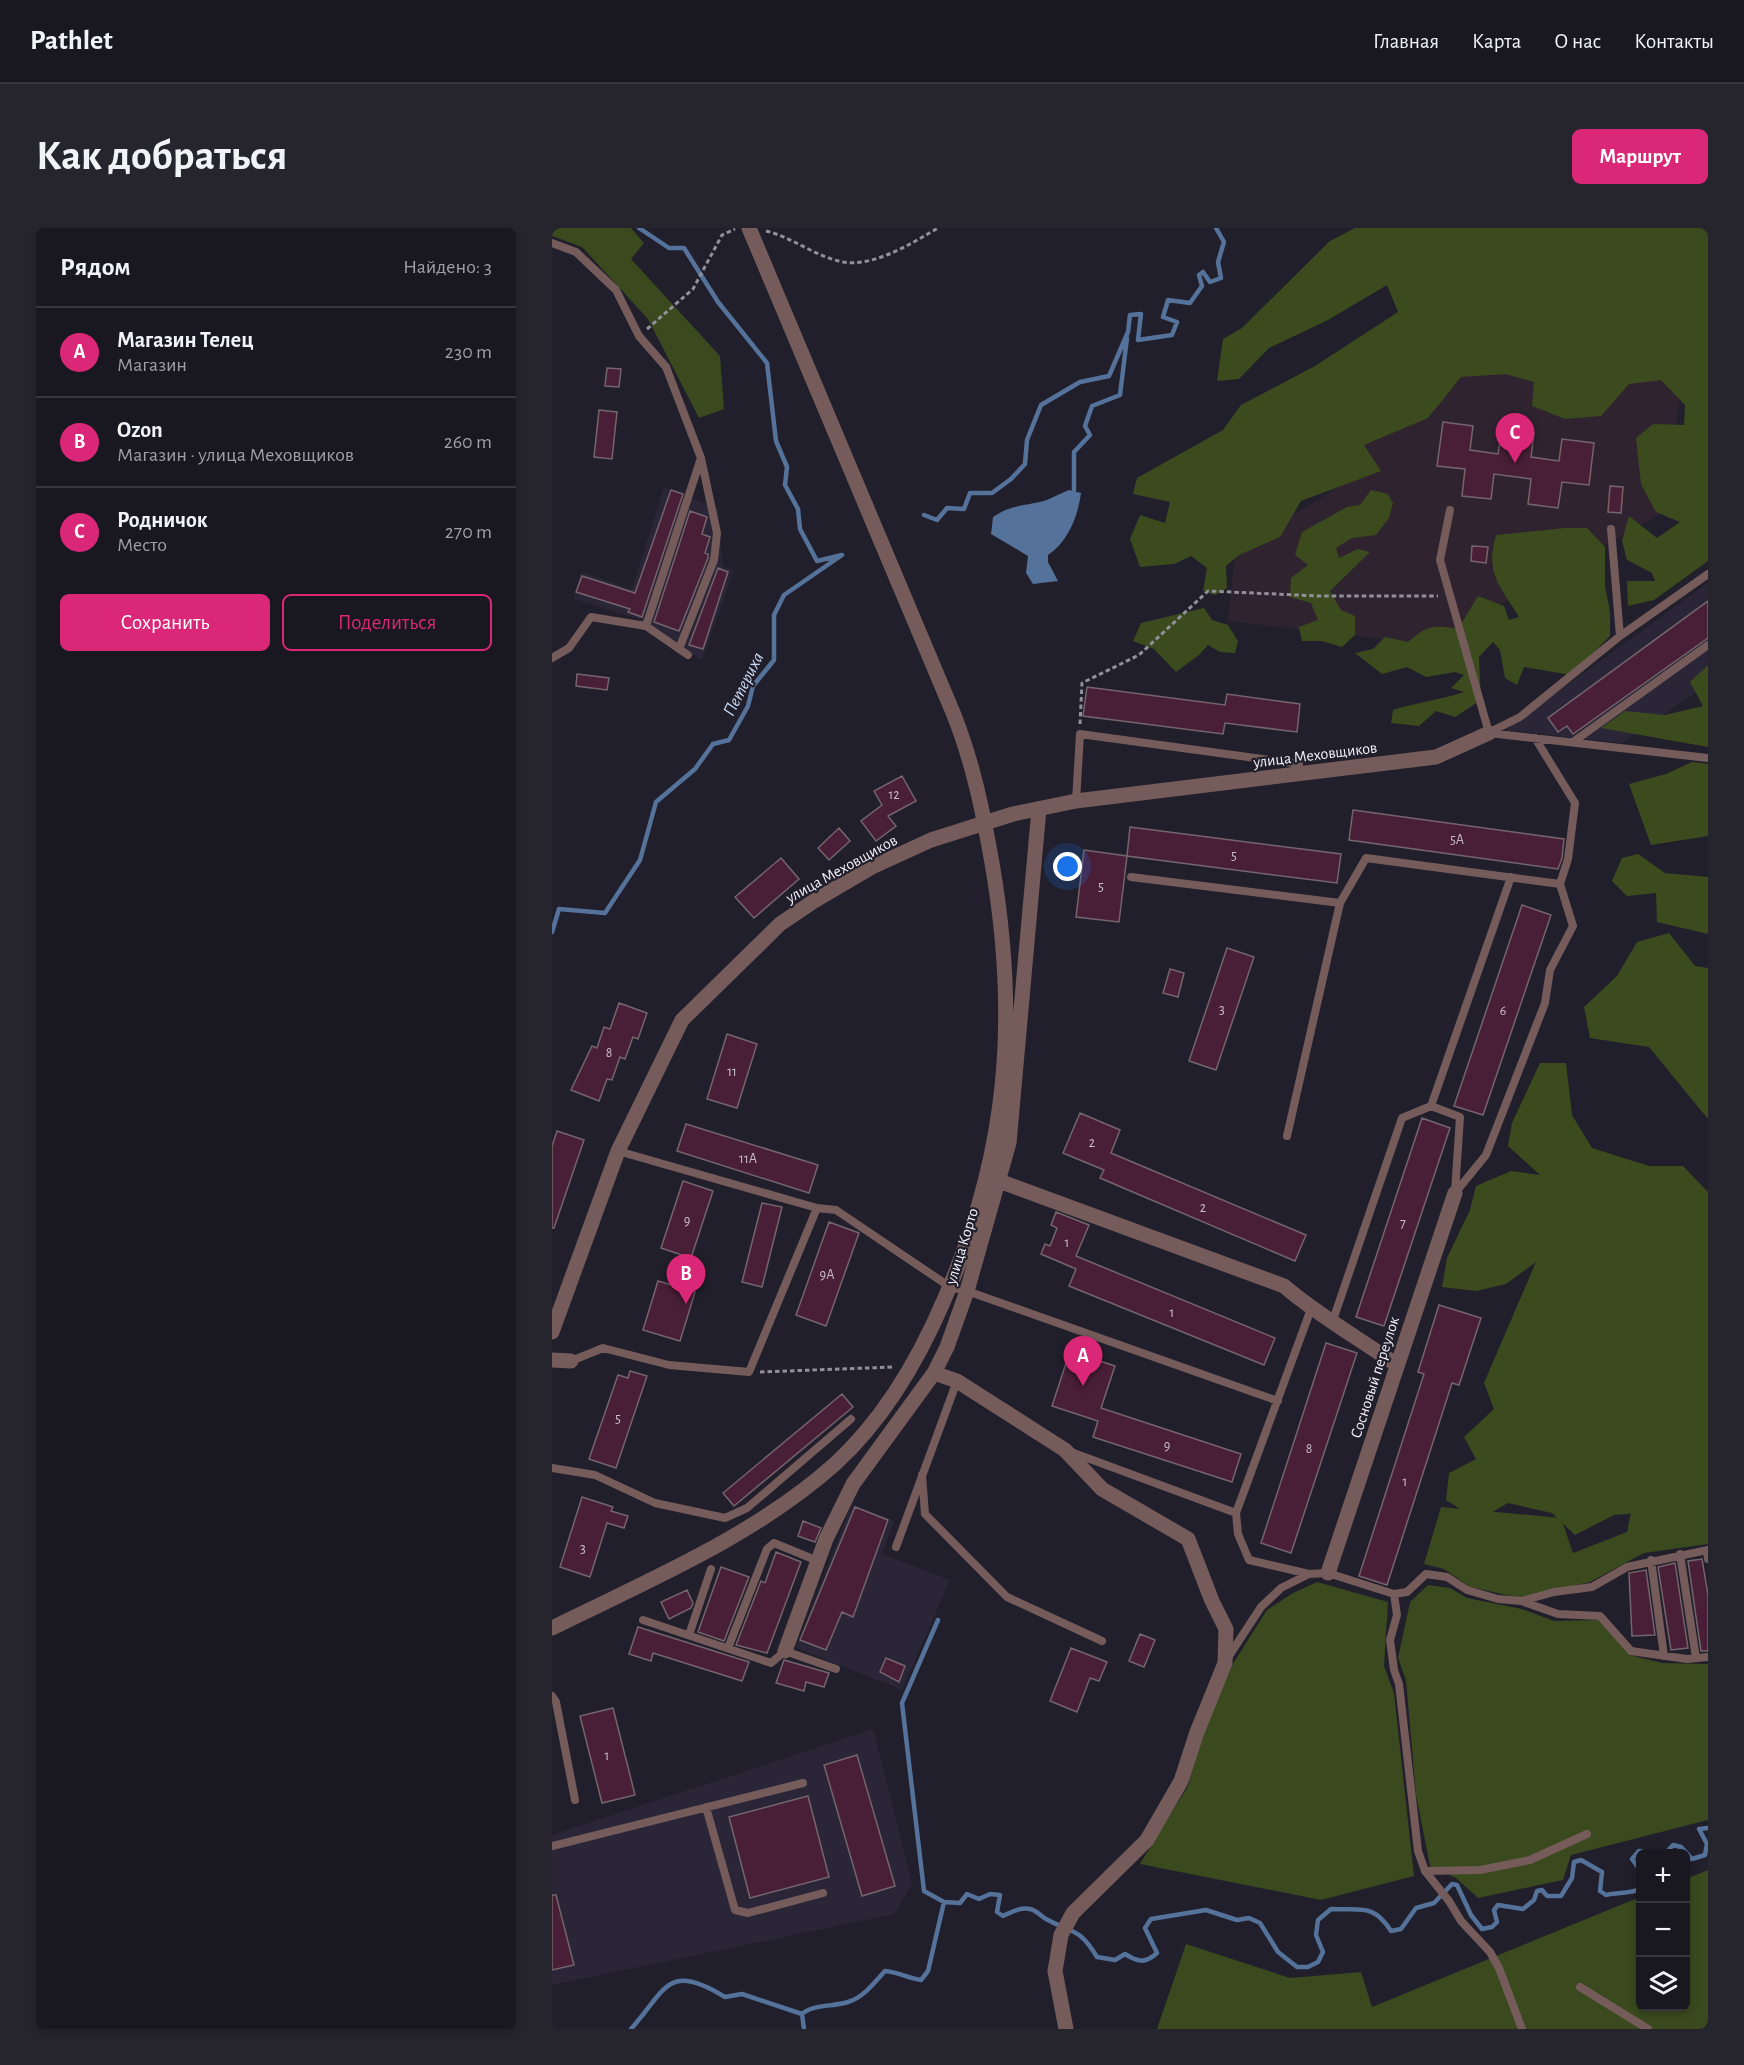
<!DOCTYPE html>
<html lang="ru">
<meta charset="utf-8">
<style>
:root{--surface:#191720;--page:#26242d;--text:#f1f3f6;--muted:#9f9fa5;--line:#37363e;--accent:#db2777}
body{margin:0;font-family:"Alegreya Sans",sans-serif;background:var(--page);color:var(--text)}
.controls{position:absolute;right:18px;bottom:18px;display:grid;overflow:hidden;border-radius:9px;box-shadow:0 3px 9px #0003}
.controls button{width:54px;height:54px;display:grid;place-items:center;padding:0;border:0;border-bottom:2px solid var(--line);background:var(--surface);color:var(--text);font:30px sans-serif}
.you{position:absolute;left:516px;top:639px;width:21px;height:21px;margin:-15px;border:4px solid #fff;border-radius:50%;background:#1a73e8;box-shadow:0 0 0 9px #1a73e833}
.badge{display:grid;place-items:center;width:39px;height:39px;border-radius:50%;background:var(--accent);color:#fff;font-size:20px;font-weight:700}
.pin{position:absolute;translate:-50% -50px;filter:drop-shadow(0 2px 3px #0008)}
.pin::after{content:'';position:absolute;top:32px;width:21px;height:18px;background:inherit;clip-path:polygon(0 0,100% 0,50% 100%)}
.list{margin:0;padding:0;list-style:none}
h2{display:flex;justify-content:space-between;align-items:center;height:78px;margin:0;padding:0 24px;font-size:26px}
h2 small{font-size:20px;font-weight:400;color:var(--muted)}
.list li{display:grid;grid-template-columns:39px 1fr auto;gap:18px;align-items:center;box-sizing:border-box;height:90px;padding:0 24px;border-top:2px solid var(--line)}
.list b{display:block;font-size:22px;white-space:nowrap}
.list p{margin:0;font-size:20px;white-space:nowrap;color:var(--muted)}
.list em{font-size:20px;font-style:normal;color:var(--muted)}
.actions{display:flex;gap:12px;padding:18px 24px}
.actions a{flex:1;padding:14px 0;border:2px solid var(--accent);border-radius:9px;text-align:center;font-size:21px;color:var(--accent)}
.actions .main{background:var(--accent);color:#fff}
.icon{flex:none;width:33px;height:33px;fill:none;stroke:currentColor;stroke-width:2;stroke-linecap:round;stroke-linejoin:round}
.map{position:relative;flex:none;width:1156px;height:1801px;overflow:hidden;border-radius:9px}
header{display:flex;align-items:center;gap:36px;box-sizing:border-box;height:84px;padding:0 30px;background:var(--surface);border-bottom:2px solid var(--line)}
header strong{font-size:28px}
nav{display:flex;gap:33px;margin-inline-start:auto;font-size:21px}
.intro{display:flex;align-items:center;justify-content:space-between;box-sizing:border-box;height:144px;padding:0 36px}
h1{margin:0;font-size:42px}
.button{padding:15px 27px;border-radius:9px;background:var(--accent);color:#fff;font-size:21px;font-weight:700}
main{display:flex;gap:36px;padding:0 36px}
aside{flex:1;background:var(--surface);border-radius:9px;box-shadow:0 3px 9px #0003}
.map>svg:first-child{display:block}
.built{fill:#2a2638}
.education{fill:#302330}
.green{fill:#3a491e}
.forest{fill:#3b4b1d}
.water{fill:#55729b}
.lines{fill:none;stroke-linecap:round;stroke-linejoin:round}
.stream{stroke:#55729b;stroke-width:4.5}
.building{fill:#491f37;stroke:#74656c;stroke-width:1.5}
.path{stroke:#92909b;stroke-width:3;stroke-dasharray:4.5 3;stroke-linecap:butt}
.service{stroke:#755c5b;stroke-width:8}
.minor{stroke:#755c5b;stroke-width:15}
.labels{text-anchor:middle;stroke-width:4.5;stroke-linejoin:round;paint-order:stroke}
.number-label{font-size:14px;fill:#c9becb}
.street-label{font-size:16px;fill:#f4f3fc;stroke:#211f2b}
.water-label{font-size:18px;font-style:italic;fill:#c6d8f2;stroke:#211f2b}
</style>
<header>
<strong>Pathlet</strong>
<nav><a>Главная</a><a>Карта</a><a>О нас</a><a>Контакты</a></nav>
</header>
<div class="intro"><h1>Как добраться</h1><a class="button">Маршрут</a></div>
<main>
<aside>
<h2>Рядом<small>Найдено: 3</small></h2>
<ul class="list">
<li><span class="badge">A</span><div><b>Магазин Телец</b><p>Магазин</p></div><em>230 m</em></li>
<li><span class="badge">B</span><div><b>Ozon</b><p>Магазин · улица Меховщиков</p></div><em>260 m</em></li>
<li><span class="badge">C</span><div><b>Родничок</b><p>Место</p></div><em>270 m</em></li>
</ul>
<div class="actions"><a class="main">Сохранить</a><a>Поделиться</a></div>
</aside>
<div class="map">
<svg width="1156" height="1801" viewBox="0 0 1156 1801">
<rect width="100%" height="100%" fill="#211f2b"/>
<path class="built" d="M112 259 166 281 171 338 182 342 150 432 89 392 22 371 29 344 80 361Z
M1156 355V456L1070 515 953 502Z
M300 1276 342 1293 330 1326 398 1352 350 1462 244 1420Z
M321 1501 360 1656 342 1686 0 1757V1607Z"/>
<path class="education" d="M945 87 1130 150 1115 282 878 417 676 393 683 325 800 250 811 183Z"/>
<path class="green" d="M0 0H79L92 15 79 31 168 128 172 181 147 190 96 91 30 19 0 8Z
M1156 1256V1316L1092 1325 1038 1354 968 1370 918 1359 892 1341 872 1336 889 1279 1009 1290 1021 1325 1075 1304 1080 1279Z
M765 1354 836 1374 832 1438 842 1465 862 1648 769 1672 588 1636 636 1558 649 1506 682 1434 715 1382 741 1365Z
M876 1357 898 1360 915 1370 970 1381 1002 1393 1046 1392 1078 1427 1110 1435 1156 1436V1592L1019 1627 1011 1652 926 1670 904 1650 878 1638 864 1567 854 1452 846 1430 858 1374Z
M1156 1642V1801H605L634 1716 738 1750 809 1744 820 1779 1088 1669V1778H1134V1651Z"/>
<path class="forest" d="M803 0H1156V333L1102 372 1076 378 1075 353H1103L1100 345 1075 332 1070 313 1077 288 1105 310 1128 294 1104 284 1089 256 1084 210 1101 196 1132 197 1133 177 1109 152 1077 156 1049 188 1013 191 980 178 982 154 954 146 909 149 876 190 812 217 829 243 749 273 728 309 687 327 674 338 675 360 663 367 651 363 655 340 639 328 622 336 588 339 578 311 588 287 613 295 618 274 581 266 585 250 671 202 689 177 763 138 846 84 835 57 776 92 717 120 687 151 665 153 671 111 690 100 778 13Z
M819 262 836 266 841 275 837 290 824 307 800 310 784 320 787 330 806 321 818 324 778 363 789 382 803 388V407L790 419 770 413H750L747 399 766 392 759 375 738 369 739 350 756 337 743 327 750 304 795 279 808 277Z
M1013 300H1035L1053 319V358L1058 384V408L1019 447 972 439 965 457 953 450 948 422 941 414 927 429 929 472 903 489 884 483 867 498 839 495 841 482C865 474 889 472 912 464L899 460 912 447 903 444 874 449 855 439 830 446 803 425 821 421 833 409 856 414C876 397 881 397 906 401L926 368 952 378 957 392 967 389C948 358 933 346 944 307Z
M652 380 660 392 676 397 686 413 683 425 668 424 656 417 647 427 624 444 602 421 581 413 589 395Z
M1156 437V519L1049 500 1073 483 1113 487 1151 478 1138 454Z
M1140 534 1156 536V608L1099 617 1077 556 1114 546Z
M1086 626 1113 645 1156 649V706L1105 694 1104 665 1075 668 1060 653 1070 630Z
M1117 705 1143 738 1156 740V891L1097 819 1038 810 1032 779 1065 748 1085 714Z
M988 835H1014L1020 887 1040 920 1097 938H1131L1156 964V1260L1122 1282 1062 1287 1023 1307 1000 1285 956 1275 926 1292 894 1272 897 1245 924 1231 912 1209 942 1181 932 1155 984 1034 954 1056 924 1063 890 1059 895 1030 918 982 924 958 959 943 988 947 956 918 960 895Z"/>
<path class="water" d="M517 262 529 265C526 288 516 314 496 327V334L506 353 481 356 474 345 476 328 439 306 441 289C460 276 475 278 495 272 502 269 509 265 517 262Z"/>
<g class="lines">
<path class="stream" d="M522 262V224L538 207 533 198 540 178 568 167 575 110
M372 287 385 292 395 280 412 281 418 265H440L459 251 473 236 475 212 489 177 528 154 557 148 576 104 578 87 589 86 586 112 620 107 625 94 611 89 616 72 638 75 650 58 647 47 651 44 658 54 669 50 666 34 672 14 664 0
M0 704 7 681 53 685 88 632 104 574 143 541 161 516 177 512 196 478 201 458 222 432V387L232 367 290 327 265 333 248 301 246 281 233 257 235 239 224 213 215 135 166 74 132 20H117L87 0
M386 1392 350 1475 372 1663 392 1674
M1113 1626 1121 1617 1129 1619 1140 1631 1153 1627 1155 1616 1147 1601 1156 1600
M1088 1642 1080 1631 1087 1623 1107 1626
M250 1786C261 1776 281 1779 296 1774 312 1769 322 1755 333 1743 346 1744 355 1750 369 1752L376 1743 392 1674 408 1675 415 1666 427 1671 438 1666 448 1667 445 1684 451 1688C460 1684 468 1679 478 1681 484 1682 489 1688 494 1691 521 1706 527 1699 545 1729L563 1732 573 1726C586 1734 593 1736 605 1725L593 1700 599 1691 654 1682 685 1692 697 1690 708 1695 726 1724 745 1739H756L766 1734 771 1724 764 1707 766 1692 779 1681C809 1683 821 1675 839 1703L849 1701 864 1680 882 1675 900 1656 905 1657 919 1687 930 1701 940 1699 945 1694 942 1682 946 1677 971 1681 982 1672 985 1663 990 1662 995 1668H1009L1020 1650 1022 1634 1029 1632 1050 1644 1048 1663 1054 1667C1066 1664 1078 1666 1088 1661
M250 1786 252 1801
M79 1801C114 1762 115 1733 173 1769L190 1766 250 1786"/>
</g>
<path class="building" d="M55 140 69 141 67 159 53 158Z
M47 182 65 184 60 231 42 229Z
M891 194 921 198 918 222 946 226 950 201 982 205 979 229 1007 233 1010 211 1042 215 1037 257 1010 254 1006 280 976 276 979 251 942 246 939 271 910 268 913 241 885 238Z
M1058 258 1071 259 1069 285 1056 284Z
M119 262 131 266 90 389 76 384 78 381 24 364 30 348 83 365Z
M138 283 155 289 150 306 158 309 153 325 156 326V330L127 403 102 394Z
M920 318 936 319 934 335 919 333Z
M166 340 176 344 151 421 137 417Z
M1156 373V410L1021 506 1015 498 1006 504 996 490Z
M25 446 57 450 55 462 24 458Z
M535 459 673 477 675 466 748 476 745 504 673 495 671 506 531 488Z
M350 548 364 573 336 588 344 598 324 613 309 593 330 577 322 563Z
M801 582 1012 611 1010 630 1006 641 797 612Z
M578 599 789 626 785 655 575 628Z
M287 600 298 613 277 632 266 620Z
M532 622 575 628 567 694 524 689Z
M229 630 247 651 202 690 183 669Z
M970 677 999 687 931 887 902 878Z
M675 720 702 729 664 842 637 833Z
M618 741 632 745 626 769 611 765Z
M67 775 95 785 86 811 81 809 73 831 68 829 60 852 55 851 47 873 19 862 40 818 45 820 52 799 58 801Z
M175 806 205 816 185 880 155 871Z
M528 885 568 902 559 925 754 1007 743 1033 548 950 552 942 511 925Z
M870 890 898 900 832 1098 804 1089Z
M134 896 266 937 257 965 125 923Z
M5 903 32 912 2 1000H0V918Z
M131 953 161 963 139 1030 109 1020Z
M210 975 230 979 210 1059 190 1054Z
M504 984 537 997 524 1028 723 1110 712 1137 517 1058 524 1041 489 1026 493 1016 498 1018 505 1000 499 997Z
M277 994 307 1005 274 1098 244 1087Z
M106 1053 143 1064 128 1113 91 1102Z
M887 1077 929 1090 907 1157 900 1155 835 1357 807 1348 872 1146 866 1144Z
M774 1115 805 1125 739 1325 709 1315Z
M518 1123 563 1138 549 1180 689 1226 680 1254 541 1209 546 1193 500 1178Z
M78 1143 95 1148 64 1240 37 1231 66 1147 76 1150Z
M290 1166 301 1179 182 1278 171 1265Z
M30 1269 61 1279 59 1283 76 1288 72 1300 55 1295 38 1349 8 1339Z
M303 1279 336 1292 301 1389 290 1384 274 1422 248 1412Z
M251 1293 269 1300 263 1314 246 1308Z
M224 1324 249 1334 215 1425 184 1417 209 1353 213 1355Z
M1150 1331 1156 1367V1423H1149L1136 1333Z
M1123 1335 1136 1420 1119 1422 1106 1339Z
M169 1339 197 1349 172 1413 146 1404Z
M1094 1342 1103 1407 1080 1408 1077 1345Z
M135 1362 141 1375 139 1380 117 1391 109 1374Z
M86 1399 197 1434 190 1453 101 1425 99 1433 77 1426Z
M588 1406 603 1412 592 1439 577 1433Z
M519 1420 555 1434 547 1453 538 1450 525 1484 498 1473Z
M334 1430 353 1438 347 1454 328 1444Z
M232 1432 277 1445 272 1459 254 1454 252 1463 224 1455Z
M61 1480 83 1567 50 1575 28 1488Z
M305 1527 343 1658 310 1668 272 1537Z
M256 1568 277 1649 198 1670 177 1589Z
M0 1667H4L22 1737 0 1742Z"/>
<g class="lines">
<path class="path" d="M214 3C240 9 264 29 291 34 323 39 360 15 386 0
M95 101 141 61 170 7 183 1
M528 496 530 455 587 427 656 363 767 368H886
M208 1144 342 1139"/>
<path class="service" d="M0 15 24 24 64 62 87 108 114 139 149 230 94 398
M898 282 888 332 937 505 1156 530
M1059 301 1068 408
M127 421 162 332 165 305 149 230
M0 430 17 420 39 389 94 398 136 427
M938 504 968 489 1068 408 1156 346
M1021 514 1156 417
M524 573 528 506 747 536
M579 649 788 675 814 630 1008 656
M879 878 908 889 903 964
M735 908 788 675
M66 923 265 980 284 982 398 1059 415 1063 726 1173
M903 965 934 927 993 775 998 742 1021 698 1008 656 1016 631 1023 575 983 510
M781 1092 850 890 879 878 959 649
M19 1133 51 1120 117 1137 197 1144 265 980
M519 1224 684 1285 759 1081
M0 1240 43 1247 103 1275 173 1290 195 1280 299 1191
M370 1247 373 1286 455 1369 550 1413
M684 1285 686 1306 697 1332 757 1346
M344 1319 405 1153
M1155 1322 1156 1331
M1128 1326 1144 1430
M1099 1332 1112 1428
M842 1366 845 1387 838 1412 842 1442 847 1456 866 1623 873 1643 897 1673 909 1693 938 1724 947 1740 970 1801
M970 1373 1002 1364 1040 1359 1075 1339 1156 1322
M91 1392 219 1435 233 1423 284 1441
M137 1407 159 1341
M176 1420 215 1321 222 1315 266 1333
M675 1431 709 1379 729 1360 757 1346 776 1345 842 1366 855 1364 874 1346 895 1349 915 1362 946 1371 969 1373 1006 1386 1048 1388 1079 1423 1135 1431 1156 1429
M0 1468 4 1474 23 1572
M154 1579 183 1682 196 1685 271 1665
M0 1618 251 1555
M873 1643 928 1642 978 1632 1035 1606
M1028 1759 1096 1801"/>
<path class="minor" d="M447 953 732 1058C767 1088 808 1111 845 1137
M0 1104 66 923 130 792 228 696 262 673 320 639 379 612 461 586 524 573 884 529 937 505
M0 1132 19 1133
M382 1145 405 1153 513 1222 550 1261 636 1311 660 1373 674 1401 673 1435 645 1504 629 1553 595 1612 521 1685 509 1707 503 1743 514 1801
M776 1345 903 965
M0 1400C97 1352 201 1309 283 1236 332 1191 366 1133 392 1072 456 927 467 791 440 635 431 584 421 535 402 487L197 0
M233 1423 274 1311 301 1256 382 1145 395 1119 415 1063 457 915 487 581"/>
</g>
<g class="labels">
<g class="number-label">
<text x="342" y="571">12</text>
<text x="905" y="616">5А</text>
<text x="682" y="632">5</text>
<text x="549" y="663">5</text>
<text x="670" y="786">3</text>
<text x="951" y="787">6</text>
<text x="57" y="829">8</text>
<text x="180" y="848">11</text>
<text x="540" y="919">2</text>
<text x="196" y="935">11А</text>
<text x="651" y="984">2</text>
<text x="135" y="997">9</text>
<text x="851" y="999">7</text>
<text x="515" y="1019">1</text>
<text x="275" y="1051">9А</text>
<text x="620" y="1089">1</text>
<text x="66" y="1195">5</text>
<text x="615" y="1222">9</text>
<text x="757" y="1225">8</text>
<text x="853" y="1258">1</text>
<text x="31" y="1325">3</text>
<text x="55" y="1532">1</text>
</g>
<g class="street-label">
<text transform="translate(763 526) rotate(-7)" y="6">улица Меховщиков</text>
<text transform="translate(289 640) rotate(-29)" y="6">улица Меховщиков</text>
<text transform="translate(409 1018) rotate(-73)" y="6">улица Корто</text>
<text transform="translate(822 1149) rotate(-72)" y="6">Сосновый переулок</text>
</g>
<g class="water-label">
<text transform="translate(191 456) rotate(-63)" y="6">Петериха</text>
</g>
</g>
</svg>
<div class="controls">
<button>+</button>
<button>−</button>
<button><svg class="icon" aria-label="layers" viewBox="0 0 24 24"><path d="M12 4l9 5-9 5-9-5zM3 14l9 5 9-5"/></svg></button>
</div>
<div class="you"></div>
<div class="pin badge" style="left:531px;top:1158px">A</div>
<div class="pin badge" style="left:134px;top:1076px">B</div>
<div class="pin badge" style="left:963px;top:235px">C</div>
</div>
</main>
